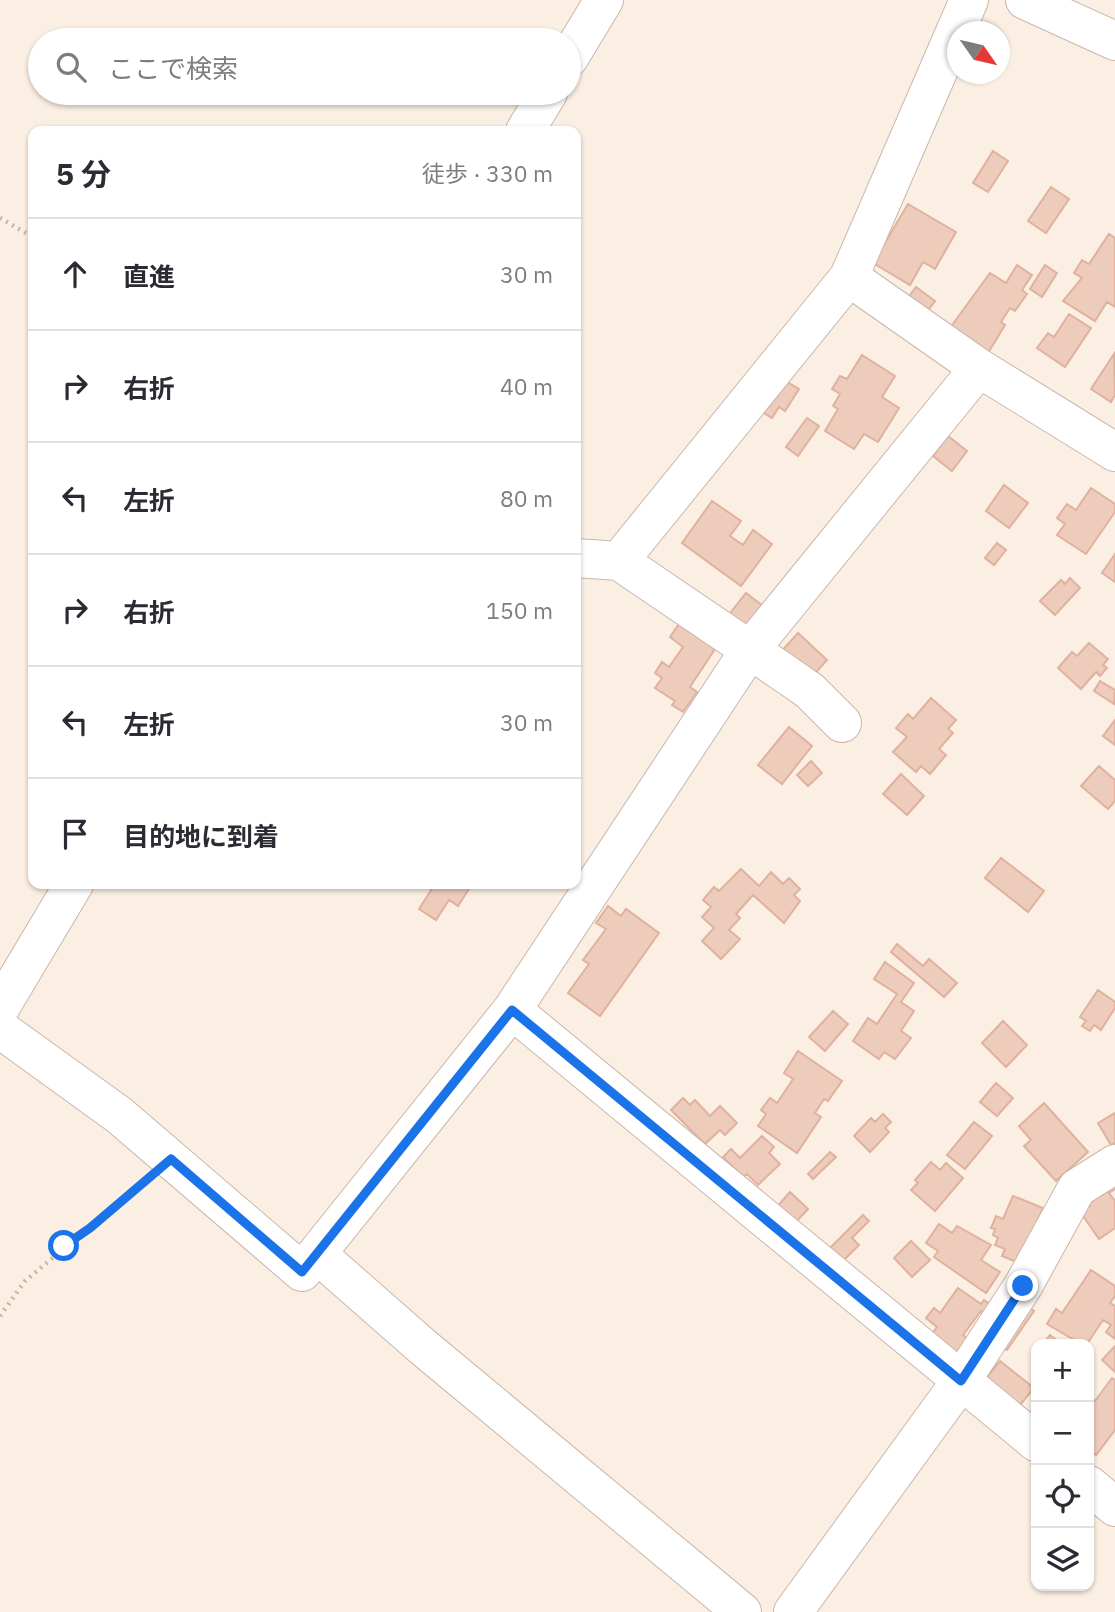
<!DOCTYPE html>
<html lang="ja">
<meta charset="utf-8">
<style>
:root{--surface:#fff;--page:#f2f2f3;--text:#2b2b33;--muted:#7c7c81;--line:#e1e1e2}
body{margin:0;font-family:"IBM Plex Sans","Noto Sans JP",sans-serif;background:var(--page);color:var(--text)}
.controls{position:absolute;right:21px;bottom:21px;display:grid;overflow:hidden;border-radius:14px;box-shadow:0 2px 5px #0004}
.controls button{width:63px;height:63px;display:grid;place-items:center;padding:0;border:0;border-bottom:2px solid var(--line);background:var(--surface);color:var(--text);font:35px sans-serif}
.compass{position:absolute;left:947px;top:21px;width:63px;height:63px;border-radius:50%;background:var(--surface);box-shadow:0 2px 5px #0004;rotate:124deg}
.stop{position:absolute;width:21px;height:21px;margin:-16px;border:5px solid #1a73e8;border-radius:50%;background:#fff}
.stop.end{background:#1a73e8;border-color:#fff;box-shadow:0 2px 7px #0008}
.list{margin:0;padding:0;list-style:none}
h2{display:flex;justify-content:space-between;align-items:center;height:91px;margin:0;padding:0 28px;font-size:30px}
h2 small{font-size:23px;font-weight:400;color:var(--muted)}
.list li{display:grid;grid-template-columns:46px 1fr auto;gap:21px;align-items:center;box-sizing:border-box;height:112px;padding:0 28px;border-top:2px solid var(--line)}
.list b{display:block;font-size:26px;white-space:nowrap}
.list em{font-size:23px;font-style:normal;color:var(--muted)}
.icon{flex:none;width:38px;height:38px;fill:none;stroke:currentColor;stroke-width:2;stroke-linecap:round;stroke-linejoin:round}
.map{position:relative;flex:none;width:1115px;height:1612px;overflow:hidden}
.search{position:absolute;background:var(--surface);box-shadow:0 2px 5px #0004;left:28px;top:28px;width:553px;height:77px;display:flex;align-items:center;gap:18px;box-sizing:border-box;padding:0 24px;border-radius:38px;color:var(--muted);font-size:26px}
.panel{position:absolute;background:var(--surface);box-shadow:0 2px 5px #0004;left:28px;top:126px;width:553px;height:763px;border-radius:14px}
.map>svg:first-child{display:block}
.building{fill:#eeccbc;stroke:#e0b19e;stroke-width:2}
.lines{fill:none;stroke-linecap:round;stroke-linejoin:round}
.minor-casing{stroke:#cbb6aa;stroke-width:40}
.path{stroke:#d3afa0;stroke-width:4.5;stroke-dasharray:2 5;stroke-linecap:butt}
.minor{stroke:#fff;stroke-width:38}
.route{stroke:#1a73e8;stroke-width:9}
</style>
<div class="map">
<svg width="1115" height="1612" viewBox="0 0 1115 1612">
<rect width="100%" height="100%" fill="#fbefe3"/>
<path class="building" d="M993 151 1008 161 988 192 973 183Z
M1051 187 1069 199 1046 233 1028 221Z
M908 204 956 232 935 269 923 262 910 285 873 263Z
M1109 234 1115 238V307L1107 302 1095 321 1063 301 1082 278 1074 273 1082 260 1089 264Z
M1017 265 1032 275 1022 290 1027 294 1015 311 1010 308 1001 322 1005 325 988 353 950 328 990 273 1006 283Z
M1045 265 1057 273 1042 297 1030 289Z
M916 287 935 301 920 322 900 309Z
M1069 314 1091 328 1065 367 1037 348 1048 333 1054 337Z
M1114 354 1115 395 1111 402 1091 389Z
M862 355 895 376 882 397 899 408 878 442 864 434 854 449 825 431 838 409 833 406 840 394 832 389 840 376 847 379Z
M776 375 799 389 785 411 779 407 772 418 761 411Z
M807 418 819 426 798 456 786 447Z
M948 436 967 451 952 471 933 456Z
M1004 485 1028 503 1009 528 986 511Z
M1091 488 1115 504V512L1086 554 1057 535 1065 524 1057 518 1067 504 1076 510Z
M712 501 741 521 730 536 743 545 753 530 772 544 741 586 682 543Z
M997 543 1006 550 994 565 985 558Z
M1115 554V582L1102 573Z
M1070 578 1080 588 1055 615 1040 601 1061 580 1065 584Z
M746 593 767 609 748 634 727 617Z
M679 624 715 649 690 687 697 692 683 712 672 705 675 701 655 688 662 678 655 673 662 662 669 667 683 647 670 637Z
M798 633 827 660 809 680 780 653Z
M1089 643 1108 659 1103 665 1107 668 1100 676 1096 672 1081 689 1058 668 1072 652 1077 656Z
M1100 681 1115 690 1114 704 1094 691Z
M931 698 956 720 948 729 953 733 939 749 946 755 930 774 921 766 916 772 893 752 907 737 896 728 908 714 913 719Z
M1115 720V745L1103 736Z
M789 727 812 746 782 784 758 765Z
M811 761 822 773 808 786 797 775Z
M1099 766 1115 780V801L1108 809 1081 786Z
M901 774 924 796 907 815 883 794Z
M1001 858 1044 891 1028 912 985 878Z
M741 869 759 886 771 872 783 884 789 878 800 889 794 895 800 901 784 923 753 895 736 914 740 918 729 930 740 939 721 959 702 941 714 928 702 917 711 907 703 900 714 887 719 891Z
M435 884H472L458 906 449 900 436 920 419 909Z
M608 906 621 916 626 909 659 933 600 1016 568 993 589 964 583 960 606 929 596 923Z
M897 944 923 966 929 959 957 983 944 997 891 952Z
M885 962 914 983 901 1002 914 1011 901 1031 911 1038 895 1059 884 1052 879 1059 853 1041 868 1018 877 1024 897 994 874 979Z
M1098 990 1115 1002V1008L1101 1030 1094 1025 1090 1031 1082 1026 1086 1021 1080 1017Z
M833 1011 848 1024 825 1051 809 1037Z
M1003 1021 1027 1045 1006 1067 982 1043Z
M798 1051 842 1081 828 1101 824 1099 815 1113 821 1117 797 1153 758 1126 766 1114 761 1110 770 1098 777 1103 793 1079 784 1073Z
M996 1083 1013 1098 997 1116 980 1102Z
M683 1098 690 1105 695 1100 710 1116 720 1106 737 1123 725 1135 720 1130 705 1144 671 1110Z
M1044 1103 1088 1152 1056 1181 1024 1146 1031 1140 1019 1126Z
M1115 1113V1143L1111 1145 1098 1123Z
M883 1114 891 1122 885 1128 889 1132 870 1152 854 1136 871 1118 875 1122Z
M974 1122 992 1136 965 1169 947 1155Z
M762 1136 774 1147 769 1153 780 1164 758 1185 747 1174 743 1177 723 1157 731 1149 740 1158Z
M830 1152 836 1157 813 1179 808 1174Z
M931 1162 940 1170 946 1163 963 1178 935 1211 911 1190 918 1183 915 1180Z
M1115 1180V1189L1109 1193 1115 1201V1228L1099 1239 1081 1213 1090 1206 1086 1202Z
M790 1192 808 1209 794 1224 776 1208Z
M1013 1196 1043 1208 1019 1263 1002 1256 1005 1249 995 1245 998 1238 993 1235 995 1229 991 1228 996 1216 1003 1219Z
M863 1215 869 1221 852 1238 859 1245 839 1265 826 1252Z
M939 1224 952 1233 957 1226 991 1245 981 1260 1000 1272 986 1293 934 1257 938 1251 926 1243Z
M911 1241 930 1260 912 1277 894 1258Z
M1091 1270 1115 1286V1296L1110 1303 1115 1306V1339L1106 1332 1111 1325 1103 1320 1087 1344H1081L1047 1324 1056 1309 1062 1313Z
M958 1288 981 1304 984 1300 992 1306 986 1315 981 1311 963 1335 970 1340 955 1360 927 1340 937 1327 926 1318 934 1308 940 1313Z
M1026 1305 1034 1311 1007 1350 998 1345Z
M1050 1335 1062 1344H1043Z
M1115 1346V1372L1102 1360Z
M1000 1361 1034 1388 1020 1405 986 1378Z
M1112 1378 1115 1380V1430L1096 1455 1089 1450V1397L1095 1401Z"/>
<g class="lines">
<g class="minor-casing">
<path id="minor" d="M1025 0 1115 41
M569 58 604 0
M525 131 548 93
M849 277 979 368 1115 452
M576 558 619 561 787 675 810 691 842 723
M619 561 849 277 969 0
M0 1008 74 884
M512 1010 1036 1442
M0 1029 119 1115 302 1272 512 1010 749 651 979 368
M317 1254 423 1347 742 1612
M1089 1485 1115 1507
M793 1612 961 1381 1023 1286 1077 1188 1115 1164"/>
</g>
<path class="path" d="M0 218 33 237
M0 1316 25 1281 147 1179"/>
<use href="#minor" class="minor"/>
</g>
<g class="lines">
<path class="route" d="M64 1246 90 1228 171 1159 302 1272 512 1010 961 1381 1023 1286"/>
</g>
</svg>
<div class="controls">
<button>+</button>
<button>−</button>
<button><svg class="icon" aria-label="locate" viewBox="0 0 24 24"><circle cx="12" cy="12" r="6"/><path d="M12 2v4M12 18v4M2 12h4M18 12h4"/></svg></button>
<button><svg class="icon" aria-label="layers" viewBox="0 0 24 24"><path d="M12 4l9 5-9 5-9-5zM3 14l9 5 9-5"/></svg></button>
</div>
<svg class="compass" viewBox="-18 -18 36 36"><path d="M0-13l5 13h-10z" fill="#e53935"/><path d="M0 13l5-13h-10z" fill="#7c7c81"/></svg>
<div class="stop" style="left:64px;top:1246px"></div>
<div class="stop end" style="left:1023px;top:1286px"></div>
<div class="search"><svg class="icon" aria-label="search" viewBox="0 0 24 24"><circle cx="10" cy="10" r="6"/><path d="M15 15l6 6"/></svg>ここで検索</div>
<section class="panel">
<h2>5 分<small>徒歩 · 330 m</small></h2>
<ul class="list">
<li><svg class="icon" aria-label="ahead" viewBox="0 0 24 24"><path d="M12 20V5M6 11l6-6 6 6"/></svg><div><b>直進</b></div><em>30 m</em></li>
<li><svg class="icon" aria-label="right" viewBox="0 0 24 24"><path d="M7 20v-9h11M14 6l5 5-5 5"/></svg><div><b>右折</b></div><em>40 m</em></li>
<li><svg class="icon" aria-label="left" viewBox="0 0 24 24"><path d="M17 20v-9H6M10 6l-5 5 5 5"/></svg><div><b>左折</b></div><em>80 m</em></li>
<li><svg class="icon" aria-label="right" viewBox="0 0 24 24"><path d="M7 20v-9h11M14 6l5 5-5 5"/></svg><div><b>右折</b></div><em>150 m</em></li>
<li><svg class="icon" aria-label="left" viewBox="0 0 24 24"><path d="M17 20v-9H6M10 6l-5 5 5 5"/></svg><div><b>左折</b></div><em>30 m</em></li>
<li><svg class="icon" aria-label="arrive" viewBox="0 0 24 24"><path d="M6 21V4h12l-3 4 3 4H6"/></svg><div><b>目的地に到着</b></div></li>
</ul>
</section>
</div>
